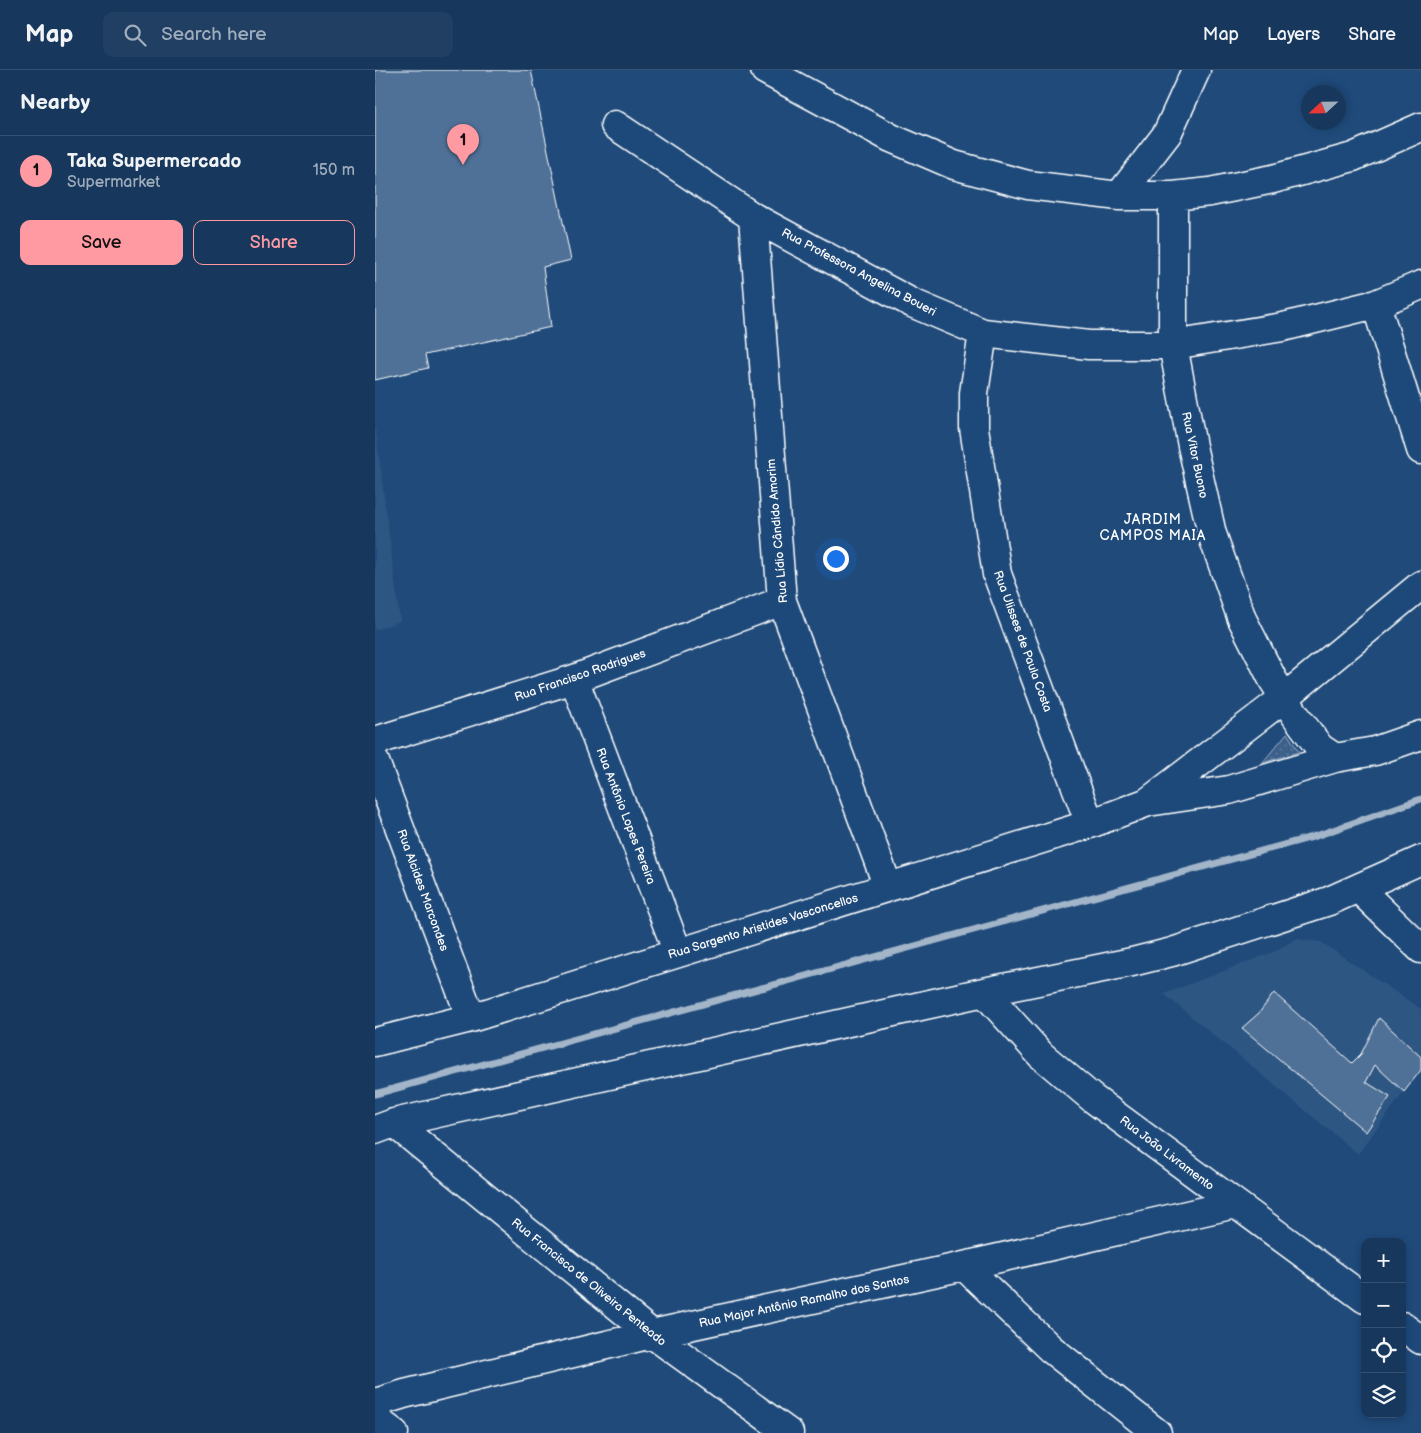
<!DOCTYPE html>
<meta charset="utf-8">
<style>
:root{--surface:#17385c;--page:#203f62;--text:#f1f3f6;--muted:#9eacbb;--line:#365272;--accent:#ff9aa2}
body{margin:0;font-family:"Balsamiq Sans",sans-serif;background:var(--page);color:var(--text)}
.controls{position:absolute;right:15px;bottom:15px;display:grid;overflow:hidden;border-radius:10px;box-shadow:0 2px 8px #0003}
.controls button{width:45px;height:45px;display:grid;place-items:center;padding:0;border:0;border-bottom:1px solid var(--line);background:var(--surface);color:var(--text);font:25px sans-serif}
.compass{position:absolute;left:926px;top:15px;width:45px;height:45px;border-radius:50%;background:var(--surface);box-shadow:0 2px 8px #0003;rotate:248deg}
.you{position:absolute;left:460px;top:488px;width:18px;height:18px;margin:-12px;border:4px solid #fff;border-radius:50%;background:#1a73e8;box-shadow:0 0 0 8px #1a73e833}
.badge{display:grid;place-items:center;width:32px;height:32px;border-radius:50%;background:var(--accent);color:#111;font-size:16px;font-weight:700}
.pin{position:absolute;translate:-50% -41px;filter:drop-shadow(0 1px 2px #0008)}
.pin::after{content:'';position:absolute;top:26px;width:18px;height:15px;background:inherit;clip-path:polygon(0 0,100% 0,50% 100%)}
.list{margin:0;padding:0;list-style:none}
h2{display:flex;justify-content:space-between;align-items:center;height:65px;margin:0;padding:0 20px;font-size:21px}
h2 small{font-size:16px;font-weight:400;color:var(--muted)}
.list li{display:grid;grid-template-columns:32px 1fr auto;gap:15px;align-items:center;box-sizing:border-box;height:70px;padding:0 20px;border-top:1px solid var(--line)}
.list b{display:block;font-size:19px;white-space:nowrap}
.list p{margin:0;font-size:16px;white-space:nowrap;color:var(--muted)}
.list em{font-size:16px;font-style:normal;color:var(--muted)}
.actions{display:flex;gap:10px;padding:15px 20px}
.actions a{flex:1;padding:11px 0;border:1px solid var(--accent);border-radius:10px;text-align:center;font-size:18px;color:var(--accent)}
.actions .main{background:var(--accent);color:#111}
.icon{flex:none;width:28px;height:28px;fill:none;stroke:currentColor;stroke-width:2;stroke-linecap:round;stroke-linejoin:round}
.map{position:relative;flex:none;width:1046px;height:1363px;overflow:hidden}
header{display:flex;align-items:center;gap:30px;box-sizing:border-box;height:70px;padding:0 25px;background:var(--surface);border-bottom:1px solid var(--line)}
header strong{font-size:24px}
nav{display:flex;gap:28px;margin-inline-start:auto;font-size:18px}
.search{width:350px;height:45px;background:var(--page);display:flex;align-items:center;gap:12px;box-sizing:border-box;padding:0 18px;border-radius:10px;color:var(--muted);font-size:19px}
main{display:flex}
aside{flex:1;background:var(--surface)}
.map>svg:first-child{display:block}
.built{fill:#2e5683}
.grass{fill:url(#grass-dots);stroke:#9eb0c5}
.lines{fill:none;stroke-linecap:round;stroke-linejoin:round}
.stream{stroke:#a3b5c8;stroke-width:7}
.building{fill:#507197;stroke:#fff}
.minor-casing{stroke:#fff;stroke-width:31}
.minor{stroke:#1f4a7a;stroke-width:28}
.labels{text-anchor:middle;stroke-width:4.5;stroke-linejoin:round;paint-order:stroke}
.street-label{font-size:12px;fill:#fff;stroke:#1f4a7a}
.neighbourhood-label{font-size:14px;letter-spacing:1px;fill:#fff;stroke:#1f4a7a}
</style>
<header>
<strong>Map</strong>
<div class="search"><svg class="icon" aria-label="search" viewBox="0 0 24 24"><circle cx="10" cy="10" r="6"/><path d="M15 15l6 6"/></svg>Search here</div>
<nav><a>Map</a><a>Layers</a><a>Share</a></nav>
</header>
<main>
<aside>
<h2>Nearby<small></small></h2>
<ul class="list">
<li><span class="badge">1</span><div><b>Taka Supermercado</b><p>Supermarket</p></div><em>150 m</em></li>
</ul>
<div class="actions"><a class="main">Save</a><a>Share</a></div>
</aside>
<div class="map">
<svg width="1046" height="1363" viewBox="0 0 1046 1363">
<defs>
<pattern id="grass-dots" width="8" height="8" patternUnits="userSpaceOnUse" patternTransform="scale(1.25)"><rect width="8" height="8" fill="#3c618b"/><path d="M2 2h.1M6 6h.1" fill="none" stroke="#59799c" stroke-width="1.8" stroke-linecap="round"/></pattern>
</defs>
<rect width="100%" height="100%" fill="#1f4a7a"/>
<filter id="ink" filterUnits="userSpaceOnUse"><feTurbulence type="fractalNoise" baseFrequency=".02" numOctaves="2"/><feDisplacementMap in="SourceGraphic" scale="10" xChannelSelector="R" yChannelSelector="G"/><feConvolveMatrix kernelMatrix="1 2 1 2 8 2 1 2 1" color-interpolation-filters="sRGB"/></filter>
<g filter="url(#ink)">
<path class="built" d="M0 355 25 551 0 560Z
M921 869 946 872 1046 939V999L983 1084 789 924 898 882Z"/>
<path class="grass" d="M912 663 924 682 887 693Z"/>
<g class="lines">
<path class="stream" d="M0 1024 941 766 1046 729"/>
</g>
<path class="building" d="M0 0H156L196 190 168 197 176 257 50 285 53 298 0 310Z
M899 923 977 993 986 984 1004 948 1046 987V1000L1029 1022 1000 995 991 1012 1015 1027 991 1062 867 958 884 943Z"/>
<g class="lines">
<g class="minor-casing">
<path id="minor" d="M390 0 516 68 579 95 653 115 744 126H798L835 122 898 109 978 87 1046 57
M240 55 378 147 537 233 608 263 714 275H798L908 257 1001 234 1046 215
M744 126 792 64 821 0
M798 126V275L817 376 837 464 867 549 898 610 921 646 945 678 960 688
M378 147 407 531 513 817
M1001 234 1046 380
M608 263 599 323V358L622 504 715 754
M199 609 303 883
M0 671 199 609 407 531
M0 692 96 948
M774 731 909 628 1046 515
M984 819 1046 879
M609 922 666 985 717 1028 990 1229
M0 972 96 948 715 754 773 732 854 720 960 688 1000 681 1046 665
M19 1053 277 1264 414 1363
M0 1060 19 1053 54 1045 609 922 757 892 797 882 954 831 1046 790
M589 1196 676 1279 782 1363
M1027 1256 1046 1270
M0 1333 29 1324 277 1264 589 1196 860 1134
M0 1349 19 1363"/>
</g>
<use href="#minor" class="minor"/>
</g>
</g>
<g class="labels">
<g class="street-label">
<text transform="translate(484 202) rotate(28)" y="4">Rua Professora Angelina Boueri</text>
<text transform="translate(820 385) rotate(78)" y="4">Rua Vitor Buono</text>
<text transform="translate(402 461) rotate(-95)" y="4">Rua Lídio Cândido Amorim</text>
<text transform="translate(648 571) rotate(70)" y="4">Rua Ulisses de Paula Costa</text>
<text transform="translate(205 605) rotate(-19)" y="4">Rua Francisco Rodrigues</text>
<text transform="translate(251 746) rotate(69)" y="4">Rua Antônio Lopes Pereira</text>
<text transform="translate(48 820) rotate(70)" y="4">Rua Alcides Marcondes</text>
<text transform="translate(388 856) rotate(-17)" y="4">Rua Sargento Aristides Vasconcellos</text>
<text transform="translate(792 1083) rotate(37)" y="4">Rua João Livramento</text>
<text transform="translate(214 1212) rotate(39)" y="4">Rua Francisco de Oliveira Penteado</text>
<text transform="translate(429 1231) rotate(-12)" y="4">Rua Major Antônio Ramalho dos Santos</text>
</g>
<g class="neighbourhood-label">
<text x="778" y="454">JARDIM<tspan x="778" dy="16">CAMPOS MAIA</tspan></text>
</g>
</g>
</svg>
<div class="controls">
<button>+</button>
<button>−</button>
<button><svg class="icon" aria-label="locate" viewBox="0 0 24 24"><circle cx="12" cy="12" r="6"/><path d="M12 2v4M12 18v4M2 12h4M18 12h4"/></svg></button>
<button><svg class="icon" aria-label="layers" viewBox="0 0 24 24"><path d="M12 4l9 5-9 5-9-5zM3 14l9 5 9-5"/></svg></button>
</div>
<svg class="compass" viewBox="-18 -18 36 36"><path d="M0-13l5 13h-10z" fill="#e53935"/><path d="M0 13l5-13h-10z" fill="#9eacbb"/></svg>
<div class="you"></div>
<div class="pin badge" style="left:88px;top:95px">1</div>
</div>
</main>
